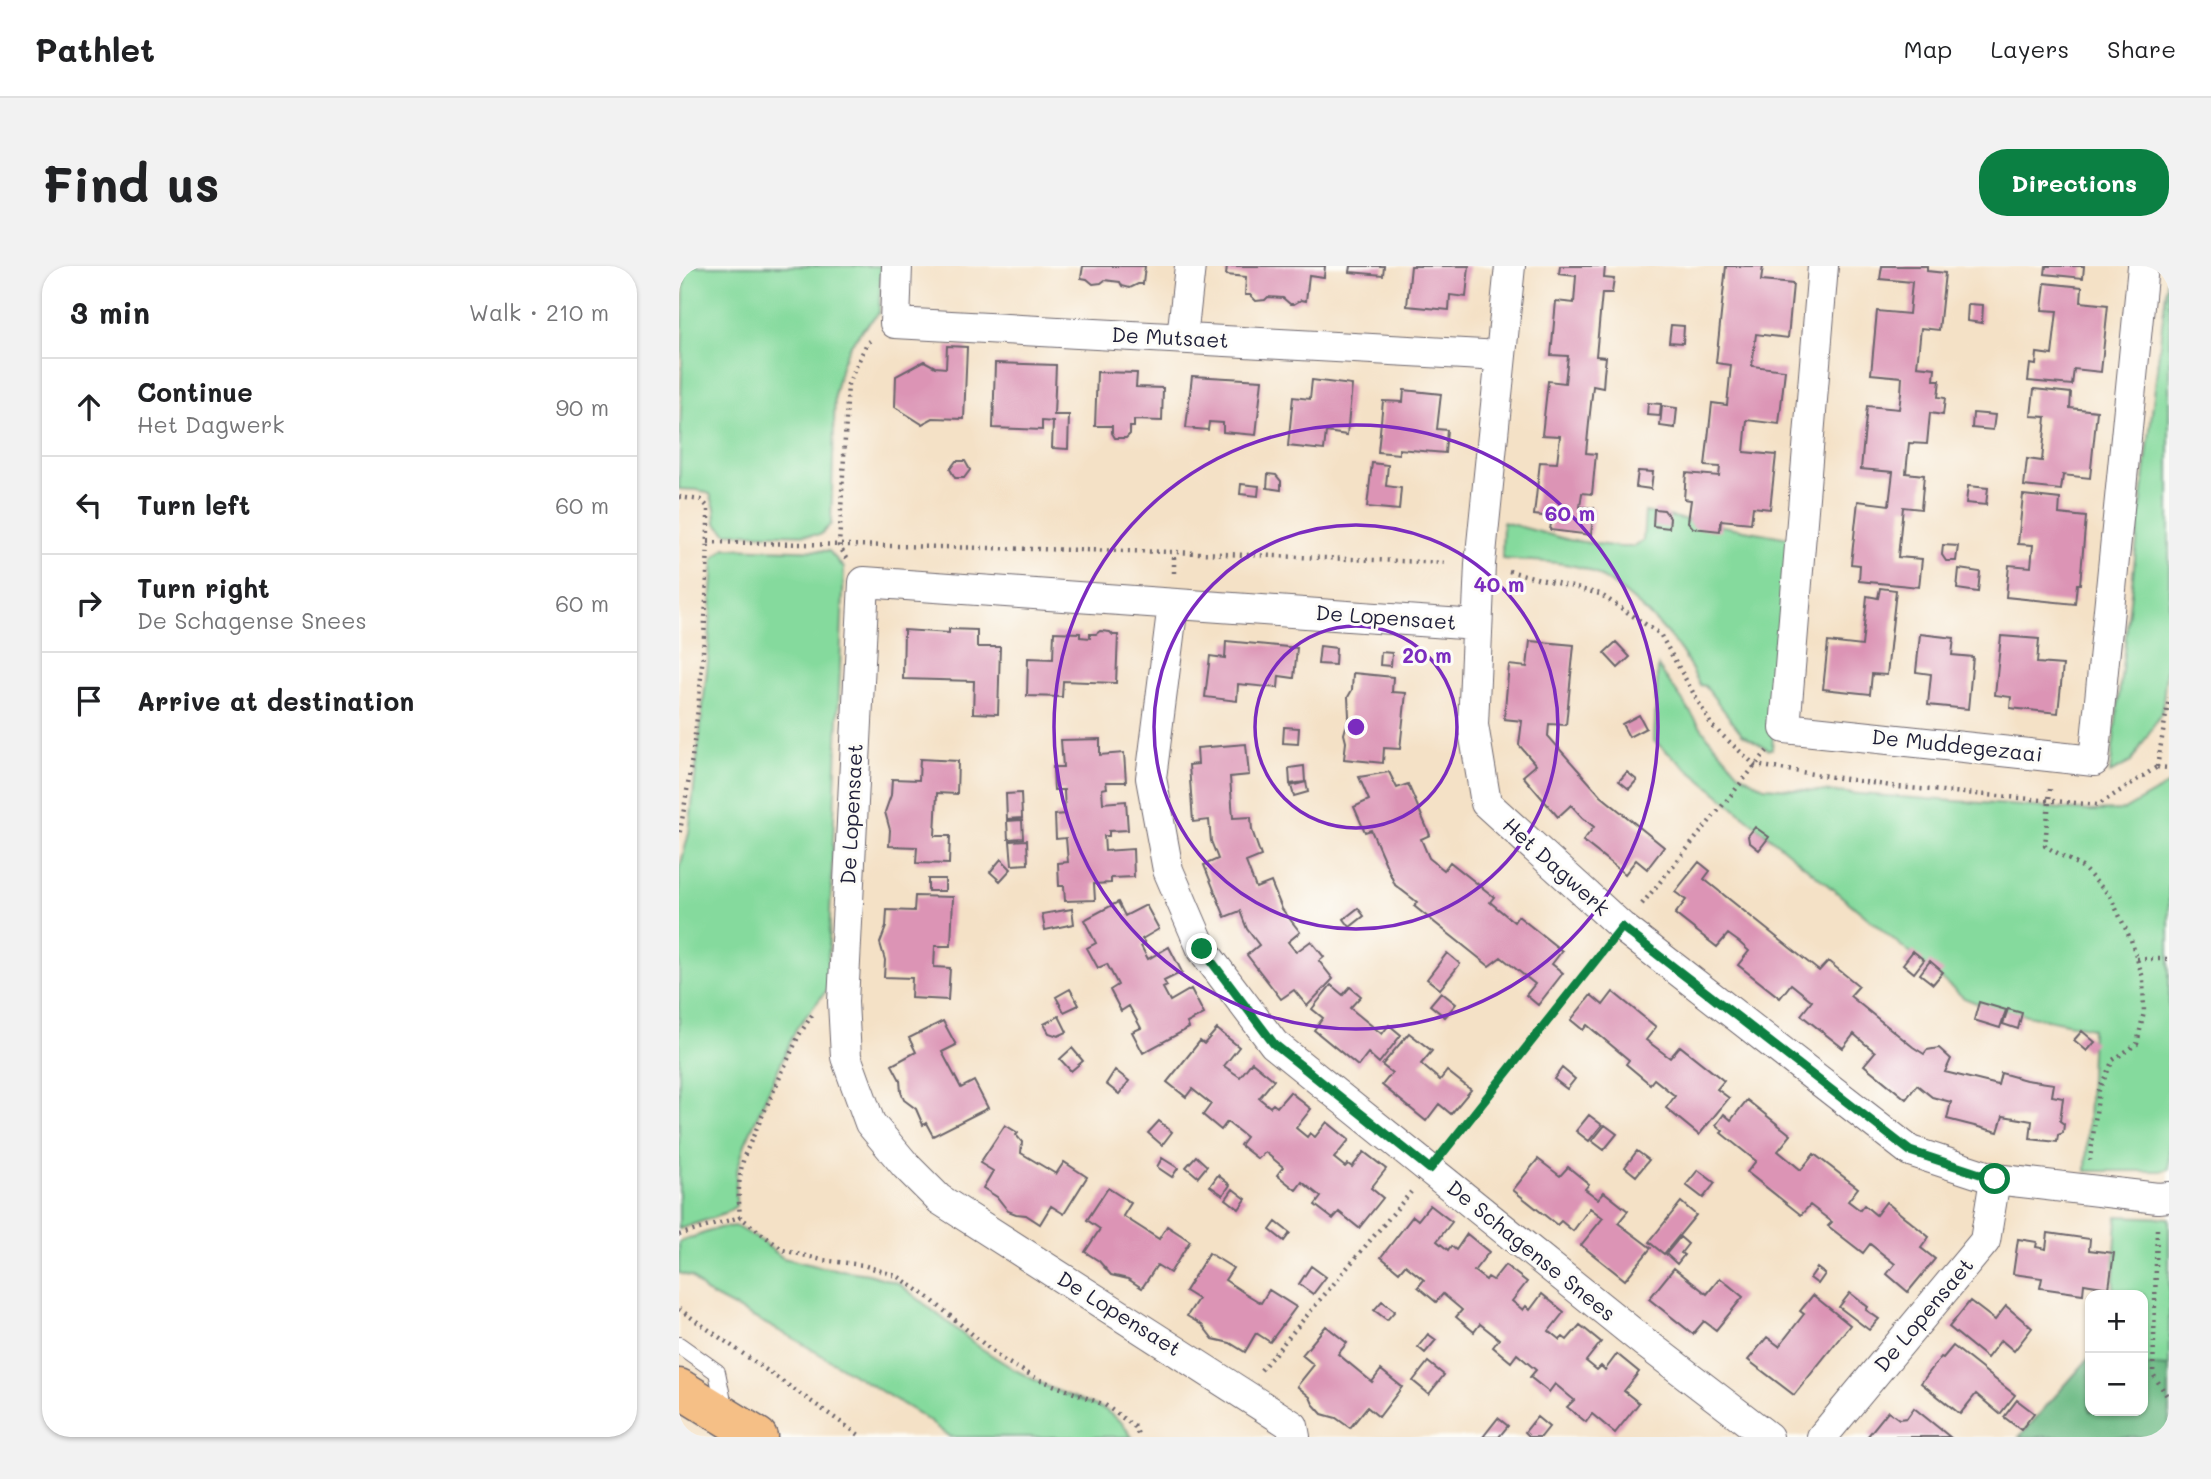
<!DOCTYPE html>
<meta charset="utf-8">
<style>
:root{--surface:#fff;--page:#f2f2f2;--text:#202124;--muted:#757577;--line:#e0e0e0;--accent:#0b8043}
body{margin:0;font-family:Mali,sans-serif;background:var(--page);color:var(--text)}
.controls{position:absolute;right:21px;bottom:21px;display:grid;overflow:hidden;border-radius:14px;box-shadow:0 2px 5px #0004}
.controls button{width:63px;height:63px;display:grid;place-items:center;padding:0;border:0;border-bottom:2px solid var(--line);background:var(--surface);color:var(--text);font:35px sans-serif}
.stop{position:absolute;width:21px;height:21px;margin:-16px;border:5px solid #0b8043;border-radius:50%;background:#fff}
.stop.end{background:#0b8043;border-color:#fff;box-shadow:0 2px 7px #0008}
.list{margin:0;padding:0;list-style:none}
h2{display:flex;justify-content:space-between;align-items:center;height:91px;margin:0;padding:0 28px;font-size:30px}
h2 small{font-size:23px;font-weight:400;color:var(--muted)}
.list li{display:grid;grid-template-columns:46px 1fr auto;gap:21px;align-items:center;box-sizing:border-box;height:98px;padding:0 28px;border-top:2px solid var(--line)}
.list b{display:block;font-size:26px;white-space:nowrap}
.list p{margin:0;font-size:23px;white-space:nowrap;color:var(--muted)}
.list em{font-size:23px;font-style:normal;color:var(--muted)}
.icon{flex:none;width:38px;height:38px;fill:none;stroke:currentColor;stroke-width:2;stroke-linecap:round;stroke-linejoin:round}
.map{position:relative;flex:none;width:1490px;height:1171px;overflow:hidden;border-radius:28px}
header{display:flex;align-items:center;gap:42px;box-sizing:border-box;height:98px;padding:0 35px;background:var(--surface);border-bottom:2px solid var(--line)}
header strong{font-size:33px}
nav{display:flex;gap:38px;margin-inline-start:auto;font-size:24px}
.intro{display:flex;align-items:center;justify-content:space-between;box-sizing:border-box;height:168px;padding:0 42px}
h1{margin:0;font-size:49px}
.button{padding:18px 32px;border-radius:28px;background:var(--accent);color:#fff;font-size:24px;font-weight:700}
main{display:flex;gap:42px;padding:0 42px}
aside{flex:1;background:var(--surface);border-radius:28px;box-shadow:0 2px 5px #0004}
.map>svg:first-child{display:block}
.green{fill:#85da9d;stroke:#547e6c;stroke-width:2}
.forest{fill:#6cba84;stroke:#476e60;stroke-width:2}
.building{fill:#dc94b5}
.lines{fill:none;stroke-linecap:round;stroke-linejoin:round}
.service-casing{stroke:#6c656c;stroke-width:18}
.minor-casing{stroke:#6c656c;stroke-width:32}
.primary-casing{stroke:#6c656c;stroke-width:41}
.path{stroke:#6c656c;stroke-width:4.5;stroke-dasharray:2 5;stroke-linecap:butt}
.service{stroke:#fff;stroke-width:16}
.minor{stroke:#fff;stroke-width:30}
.primary{stroke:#f5bf86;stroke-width:38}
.route{stroke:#0b8043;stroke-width:9}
.ring{fill:none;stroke:#7b2cbf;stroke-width:3.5}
.labels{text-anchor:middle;stroke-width:6;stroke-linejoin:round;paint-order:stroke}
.street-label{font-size:21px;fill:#22223b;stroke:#fdfcf7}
.centre{fill:#7b2cbf;stroke:#fdfcf7;stroke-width:3.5}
.ring-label{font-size:21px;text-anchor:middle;font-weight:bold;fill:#7b2cbf;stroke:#fdfcf7;stroke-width:6;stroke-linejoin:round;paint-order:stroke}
</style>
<header>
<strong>Pathlet</strong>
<nav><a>Map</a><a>Layers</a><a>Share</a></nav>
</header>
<div class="intro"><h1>Find us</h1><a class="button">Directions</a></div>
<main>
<aside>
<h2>3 min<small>Walk · 210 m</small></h2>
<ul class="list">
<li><svg class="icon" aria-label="ahead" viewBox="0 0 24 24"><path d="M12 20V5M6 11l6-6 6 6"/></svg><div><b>Continue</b><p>Het Dagwerk</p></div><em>90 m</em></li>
<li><svg class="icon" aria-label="left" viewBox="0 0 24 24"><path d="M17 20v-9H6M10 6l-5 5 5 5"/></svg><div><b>Turn left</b></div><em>60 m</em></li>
<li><svg class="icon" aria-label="right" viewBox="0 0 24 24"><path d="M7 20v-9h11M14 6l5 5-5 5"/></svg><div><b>Turn right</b><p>De Schagense Snees</p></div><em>60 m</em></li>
<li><svg class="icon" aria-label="arrive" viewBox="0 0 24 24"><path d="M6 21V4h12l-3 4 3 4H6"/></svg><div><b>Arrive at destination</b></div></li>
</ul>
</aside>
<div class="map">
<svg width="1490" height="1171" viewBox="0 0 1490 1171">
<rect width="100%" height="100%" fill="#fdfcf7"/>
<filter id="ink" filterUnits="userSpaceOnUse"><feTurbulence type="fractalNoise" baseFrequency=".0143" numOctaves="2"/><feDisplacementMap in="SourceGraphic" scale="14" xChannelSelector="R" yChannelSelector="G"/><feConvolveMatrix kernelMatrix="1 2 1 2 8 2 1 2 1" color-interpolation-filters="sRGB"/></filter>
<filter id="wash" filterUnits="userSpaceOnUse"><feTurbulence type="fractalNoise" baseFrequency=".00686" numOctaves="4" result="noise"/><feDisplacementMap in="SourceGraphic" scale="28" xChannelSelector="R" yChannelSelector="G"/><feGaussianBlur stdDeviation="1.57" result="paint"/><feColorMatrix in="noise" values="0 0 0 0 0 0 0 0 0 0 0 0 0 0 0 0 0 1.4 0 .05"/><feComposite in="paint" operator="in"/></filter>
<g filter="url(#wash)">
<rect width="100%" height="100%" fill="#f4e1c6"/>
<path class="green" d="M8 0H202L200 47 183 64 171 80 164 94 156 125 152 258 141 269 48 267 37 257 36 242 31 228 19 224 0 223 5 19Z
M1490 0V375L1483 446 1452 496 1431 507Z
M966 246 1110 272 1093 483H1089L1063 468 1026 420 1021 419C1014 407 1008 392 999 381 979 354 940 318 909 304 887 295 847 295 823 293L824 256 890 274 940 281H955L964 275Z
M46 282 150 285 165 302 148 724 117 763 66 878 57 908V940L45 948 0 963V605L10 567 29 395 35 292Z
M979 400 1029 471 1060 507 1085 521 1411 545 1445 544 1490 518V903L1482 905H1407L1413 762 1307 741 1285 732 975 475Z
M1438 950 1490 952V1101L1464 1100V1029H1434Z
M56 960 82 975 104 992 142 1001 189 1008 219 1017 300 1081 336 1104 371 1122 425 1143 443 1157 453 1171H271L240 1148 114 1072 26 1026 13 1011 0 1007V976L40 962Z"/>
<path class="forest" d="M1411 1091V1145H1464V1100L1490 1101V1171H1340Z"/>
<g id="blocks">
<path class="building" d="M404 0H466L464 18H459L451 22 443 20 441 16 433 15 426 14 422 17 414 18 408 13 402 12Z
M548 0H646L645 11 630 9 627 35 622 34 615 38H611L604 32 589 31 586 34 577 35 571 29H566L567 11 547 9Z
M672 0H705L704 9 671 6Z
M732 0H790L787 31 771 29 770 44 728 40Z
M881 0H926L925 12 935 13 933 27H923L917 90 927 91 925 108 924 122 914 120 911 147 907 187 917 188 913 228 903 227 901 241 915 242 912 269 871 264 873 251 855 249 861 196 878 197 881 170 863 169 869 115 886 117 889 90 872 89 877 35 895 37 897 10 880 8Z
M1047 0H1084L1082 15 1114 18 1109 72 1077 68 1073 100 1106 104 1100 158 1068 154 1065 186 1097 189 1091 243 1074 241 1072 257 1042 254 1041 265 1014 262 1009 256 1012 234 1005 233 1007 207 1040 210 1041 201 1026 200 1033 137 1048 139 1052 99 1037 97Z
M1203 0H1248V5L1266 7 1260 64 1242 62 1238 100 1256 102 1255 114H1261L1259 131 1266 132 1264 149 1251 147 1248 178 1230 177 1227 207 1245 209 1242 243 1224 241 1219 291 1243 293 1240 321 1180 315 1181 299 1172 298 1179 235 1210 239 1214 206 1182 203 1188 140 1220 143 1222 127 1223 111 1192 108 1198 45 1230 48 1233 16 1201 13Z
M1367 0H1405L1404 12 1366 8Z
M1366 17 1403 21 1402 36 1429 39 1422 106 1395 103 1393 119 1349 115 1351 98 1357 99 1358 87 1373 89 1378 45 1363 44Z
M1289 38 1304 39 1303 57 1288 55Z
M992 59 1005 60 1004 77 990 76Z
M268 80 288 81 285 153 254 152 243 158 216 141 217 110 245 95 256 101 267 102Z
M316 97 377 99 375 149H390L389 183 373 182 374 156 363 155V164L314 162Z
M418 106 458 107 457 121 484 122 483 155 455 154V161H451V168L447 172H436L433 167V160H416Z
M513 110 583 114 577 169 544 166V157L530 156 529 164 507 162Z
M633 114 673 119 668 169 647 166 645 184 609 180 614 131 631 133Z
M1355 123 1392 127 1391 142 1418 145 1411 212 1384 209 1382 224 1345 220 1348 193 1363 195 1367 151 1352 150Z
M725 124 762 128 758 163 768 164 766 187 720 183V188L699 186 704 135 724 136Z
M969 137 982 138 981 150 968 149Z
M983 140 998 142 996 162 981 160Z
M1294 147 1316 149 1314 164 1293 162Z
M277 195H286L291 204 285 212H276L271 203Z
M693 197 709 199 707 220 722 222 720 244 688 241Z
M959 205 974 206 972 223 957 221Z
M589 208 597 209 602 215V224L588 222Z
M562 218 580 220 579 230 561 228Z
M1289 220 1309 222 1307 239 1287 237Z
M1344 229 1381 233 1380 248 1407 251 1401 318H1398L1396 338 1327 331 1330 299 1352 301 1354 279 1339 278Z
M975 243 985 244 991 252 990 262 974 260Z
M1264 279 1279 280 1277 295H1267L1263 289Z
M1280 303 1301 306 1299 326 1278 323Z
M1201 322 1217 324 1208 409 1193 408 1191 428 1144 423 1149 376 1183 380 1188 330 1199 332Z
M270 363 298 364V381H321L319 448 294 447 295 415 224 413 225 364 270 367Z
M421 365 431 366 434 369H439L437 417 384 415 383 431 348 430 349 392 374 393 375 366 401 367V371L411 372V368H417Z
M1241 368 1275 372 1273 389 1294 391 1289 443 1249 439 1252 408 1237 406Z
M1322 370 1360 373 1358 397 1384 399 1379 447 1331 442 1332 431 1316 429Z
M547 375 618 382 615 412 600 410 599 422 559 418 558 435 526 431 531 390 546 392Z
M851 375 895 379 887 459 870 458 869 470 922 530 985 581 968 603 957 594 946 608 904 575 915 561 903 551 892 539 879 551 844 510 857 499 840 479 843 455 825 453 830 399 848 401Z
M937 376 951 391 939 402 925 387Z
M641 380 657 382 656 399 639 398Z
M702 386 713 387 712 400 701 399Z
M674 407 714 411 713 426 727 427 721 483 705 482 704 497 665 493 667 476 665 468 670 450 669 431 673 424Z
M960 449 967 462 950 471 943 458Z
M605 461 620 462 619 478 604 477Z
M421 473V489L445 487 447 516H427L428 522 423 523 424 537 447 535 449 564 430 565V570H425L426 585 454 583 455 611 432 612V617L415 618 416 634 386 635 385 620H380L379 597 389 596 387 572 377 573 376 549 386 548 385 524H375L374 501H384L382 474Z
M567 478 570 509 551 511 554 552 572 551 573 564 582 590 567 596 577 622 592 616 603 643 621 666 609 676 617 686 632 675 645 691 640 695 654 713 628 740 615 724 602 733 568 689 580 679 568 663 561 645 546 651 525 599 539 593 532 575 530 554 514 556 510 499 519 498 518 482Z
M241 493 279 495 278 528 258 527 256 570H271L270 598 237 597 238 581 210 580 211 564 206 546 212 529 213 513 240 514Z
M625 500 626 516 611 518 610 502Z
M710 506 718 522 729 518 751 569 742 573 750 592 765 604 771 596 815 631 811 636 835 656 839 650 883 685 873 698 884 707 859 739 847 729 856 718 822 691 810 700 735 640 738 636 716 619 692 564 686 566 675 541 690 534 680 511Z
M948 506 958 514 950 523 940 515Z
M627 516 629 526 615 530 612 520Z
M342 527 343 552 328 553 327 528Z
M343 554 344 572 329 573 328 555Z
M1076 561 1090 571 1080 584 1070 576 1069 570Z
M348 574 349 598 333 599 331 575Z
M322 593 332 603 321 615 311 606Z
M1020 596 1031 605 1025 613 1140 705 1149 695 1180 720 1171 730 1234 781 1245 788 1248 784 1260 782 1272 793 1266 806 1319 819 1322 807 1347 814 1375 818 1373 830 1384 832 1381 855 1385 858 1384 867 1379 869 1378 876 1351 873 1353 855 1324 850 1319 866 1268 853 1272 836 1253 831 1238 819 1227 833 1185 799 1196 786 1185 777 1175 768 1164 782 1122 749 1133 735 1112 718 1101 732 1059 699 1070 685 1060 676 1049 668 1038 681 996 648 1007 634 996 626Z
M249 613H266V625H249Z
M236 630 274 631 272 680H256L255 701 271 702 269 734 232 732 233 712 205 711 206 694 201 677 207 661 208 644 235 645Z
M439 636 446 650 467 639 480 663 463 673 466 677 462 680 469 693 490 681 503 706 485 715 488 720 484 722 491 735 512 723 525 748 508 757 510 762 464 787 453 766 462 762 450 740 442 745 431 724 439 719 428 698 419 702 408 682 417 677 405 654Z
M679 642 685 650 671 661 665 653Z
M393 643 395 658 366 664 363 648Z
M1234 685 1245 694 1235 707 1224 698Z
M768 687 781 698 761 723 748 713Z
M1251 695 1264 706 1254 718 1241 708Z
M652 719 664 729 671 721 682 730 671 742 703 768 710 759 722 769 700 797 689 787 679 800 635 764 644 752 633 743Z
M391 723 400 739 385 746 377 731Z
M762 726 777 738 766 751 751 739Z
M934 726 977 761 967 774 991 792 1001 780 1045 815 1038 823 1050 832 1020 869 987 842 996 830 975 813 971 818 947 798 950 794 908 759 904 764 892 754 912 729 924 739Z
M1300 736 1327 744 1321 762 1295 754Z
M1329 743 1343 747 1339 763 1324 758Z
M380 750 388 766 379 770 370 767 365 758Z
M264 755 277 779 263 786 282 822 295 815 309 842 254 870 247 857 244 859 237 843 225 834 222 826 221 814 213 799 237 786 230 772Z
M538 763 560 781 545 800 561 811 573 796 595 814 580 832 591 841 594 838 598 841 611 826 632 843 617 862 628 871 631 867 636 871 648 856 670 874 655 892 666 901 669 898 673 901 685 886 707 903 692 922 704 932 680 962 660 946 654 953 636 939 642 931 623 916 617 924 598 909 604 901 586 886 579 893 561 879 567 871 548 856 542 864 524 849 532 838 513 823 507 831 488 816 521 775 525 778Z
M1403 765 1416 776 1408 785 1395 774Z
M730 767 753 785 742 798 761 814 768 805 792 824 772 848 760 838 747 855 703 819 713 807 703 799Z
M393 782 404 795 392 805 381 793Z
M883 802 896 813 888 823 875 813Z
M436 804 450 815 440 828 427 818Z
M1068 834 1112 869 1099 885 1122 904 1135 888 1179 922 1169 935 1181 944 1185 939 1197 949 1207 936 1250 971 1242 982 1256 993 1229 1026 1208 1008 1216 998 1191 978 1184 987 1149 960 1153 956 1131 939 1122 949 1068 906 1077 895 1042 867 1044 865 1037 859 1045 848 1052 854Z
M910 849 923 859 910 875 897 865Z
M480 855 493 866 483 879 469 867Z
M326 859 339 867 337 869 343 876 342 887 377 908 385 896 408 911 385 948 372 940 361 958 347 949 337 948 329 945 318 931 304 922 314 905 301 897Z
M926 859 938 868 925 884 913 875Z
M958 885 970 894 957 910 946 901Z
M517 890 528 900 519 911 507 901Z
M483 892 499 902 493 911 478 901Z
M859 893 881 910 889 901 910 918 906 923 919 933 925 926 949 945 939 957 972 982 946 1014 902 979 924 952 911 942 894 965 882 955 878 959 834 924Z
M1019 904 1036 917 1024 932 1007 919Z
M539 909 551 919 544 929 531 920Z
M429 922 452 937 444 950 480 973 488 960 511 975 491 1007 478 999 463 1022 449 1013 432 1009 420 995 406 986 421 963 408 954Z
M554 923 567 933 560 943 547 933Z
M1002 936 1017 949 985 988 970 976Z
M751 939 773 956 758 975 769 984 772 980 777 984 788 968 810 986 795 1005 807 1014 809 1011 814 1014 826 999 848 1016 833 1035 844 1044 847 1040 851 1044 863 1028 885 1046 870 1065 881 1074 884 1071 888 1074 901 1059 922 1076 907 1095 918 1104 922 1100 926 1104 938 1088 960 1106 945 1125 960 1137 936 1167 913 1148 907 1156 888 1141 895 1134 876 1118 870 1126 851 1111 857 1104 838 1088 832 1096 814 1081 820 1073 801 1058 795 1066 777 1051 783 1044 764 1028 757 1036 739 1021 745 1014 726 999 720 1006 702 991 734 950 739 954Z
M597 956 611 967 605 975 591 964Z
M1369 967 1411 973 1410 984 1435 987 1430 1022 1405 1018 1404 1028 1361 1022 1363 1012 1334 1008 1339 973 1358 976 1357 981 1367 983Z
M1001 971 1009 978 1002 987 1005 989 998 998 987 988Z
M530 987 554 1002 546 1014 564 1026 582 1037 590 1024 617 1041 591 1076 577 1067 566 1086 551 1077 534 1073 523 1059 508 1050 519 1033 506 1025Z
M632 1000 647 1011 634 1028 620 1018Z
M995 1002 1028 1028 1041 1012 1064 1031 1037 1064 1025 1055 1014 1068 970 1033Z
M1138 1002 1146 1008 1139 1018 1131 1012Z
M1171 1027 1189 1041 1187 1044 1200 1053 1190 1064 1160 1041Z
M1134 1029 1171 1059 1115 1129 1069 1094 1088 1071 1100 1080 1125 1048 1121 1045Z
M703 1035 716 1045 708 1054 695 1044Z
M1291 1035 1316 1054 1327 1040 1353 1062 1335 1085 1322 1074 1308 1092 1270 1061Z
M647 1060 668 1077 659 1088 693 1116 702 1104 723 1121 700 1151 688 1141 671 1162 657 1152 643 1148 634 1138 631 1131 618 1120 635 1099 623 1089Z
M749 1068 757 1074 746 1087 739 1081Z
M1274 1080 1336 1129 1321 1148 1297 1128 1281 1148 1242 1117 1262 1091 1264 1092Z
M749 1096 765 1109 750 1128 734 1115Z
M1338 1134 1355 1147 1342 1164 1325 1151Z
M1235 1142 1271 1171H1188L1209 1145 1220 1153 1228 1152Z
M858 1151 870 1161 862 1171H851L846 1166Z
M819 1152 829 1160 820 1171H804Z"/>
</g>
</g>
<g filter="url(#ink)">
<use href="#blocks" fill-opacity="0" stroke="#6c656c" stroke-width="2"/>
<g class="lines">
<g class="service-casing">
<path id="service" d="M0 1079 38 1106 46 1145"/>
</g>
<g class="minor-casing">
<path id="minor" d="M218 0 216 57 822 90
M831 0 801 298 794 459 807 537 943 661 1231 885 1316 913 1479 932 1490 931
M1144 0 1106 462 1415 495 1464 0
M503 72 511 0
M494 338 472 512 489 604 523 683 595 778 965 1076 1089 1171
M616 1171 614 1160 260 933 227 900 191 857 167 791 164 736 185 316 798 359
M1143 1171 1306 975 1316 913"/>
</g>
<g class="primary-casing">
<path id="primary" d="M0 1122 79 1171"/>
</g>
<path class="path" d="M0 231 22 234 29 241C29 351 21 462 0 570
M29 276 495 286 770 297
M168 292 160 280 169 118 188 77 191 75
M830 305 921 328 981 368 1033 460 1076 499 1219 521 1419 539 1478 501
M495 307V286
M1478 501 1490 432
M1478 501 1490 502
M1371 523 1366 580 1403 601 1431 630 1452 674 1464 712 1465 746 1458 778 1434 794 1420 824 1411 894
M963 638 1088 485
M1458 693H1490
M133 749 120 769 66 888C59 910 59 928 61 951L104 984 143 994 184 999 220 1011 250 1032 324 1094 359 1113 426 1139 456 1161 460 1171
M771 879 924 686
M1478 963 1474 1108 1490 1133
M0 969 61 951
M0 1043 183 1171
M582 1104 732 926"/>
<use href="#service" class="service"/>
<use href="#minor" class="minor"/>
<use href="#primary" class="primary"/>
</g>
</g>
<g class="lines" filter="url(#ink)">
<path class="route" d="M523 683 595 778 751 903 943 661 1231 885 1316 913"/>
</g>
<g class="ring">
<circle cx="677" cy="461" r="101"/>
<circle cx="677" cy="461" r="202"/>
<circle cx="677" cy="461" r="302"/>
</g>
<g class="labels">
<g class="street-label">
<text transform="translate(491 72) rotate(3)" y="7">De Mutsaet</text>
<text transform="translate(707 352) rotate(4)" y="7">De Lopensaet</text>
<text transform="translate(1278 480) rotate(6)" y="7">De Muddegezaai</text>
<text transform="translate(173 548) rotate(-87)" y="7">De Lopensaet</text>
<text transform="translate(877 601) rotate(42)" y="7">Het Dagwerk</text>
<text transform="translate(852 985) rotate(39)" y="7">De Schagense Snees</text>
<text transform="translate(440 1048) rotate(32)" y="7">De Lopensaet</text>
<text transform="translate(1245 1049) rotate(-50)" y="7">De Lopensaet</text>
</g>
</g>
<circle cx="677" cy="461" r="10" class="centre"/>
<g class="ring-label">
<text x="891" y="255">60 m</text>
<text x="820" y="326">40 m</text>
<text x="748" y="397">20 m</text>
</g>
</svg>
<div class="controls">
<button>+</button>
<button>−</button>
</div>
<div class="stop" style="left:1316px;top:913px"></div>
<div class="stop end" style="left:523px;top:683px"></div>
</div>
</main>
